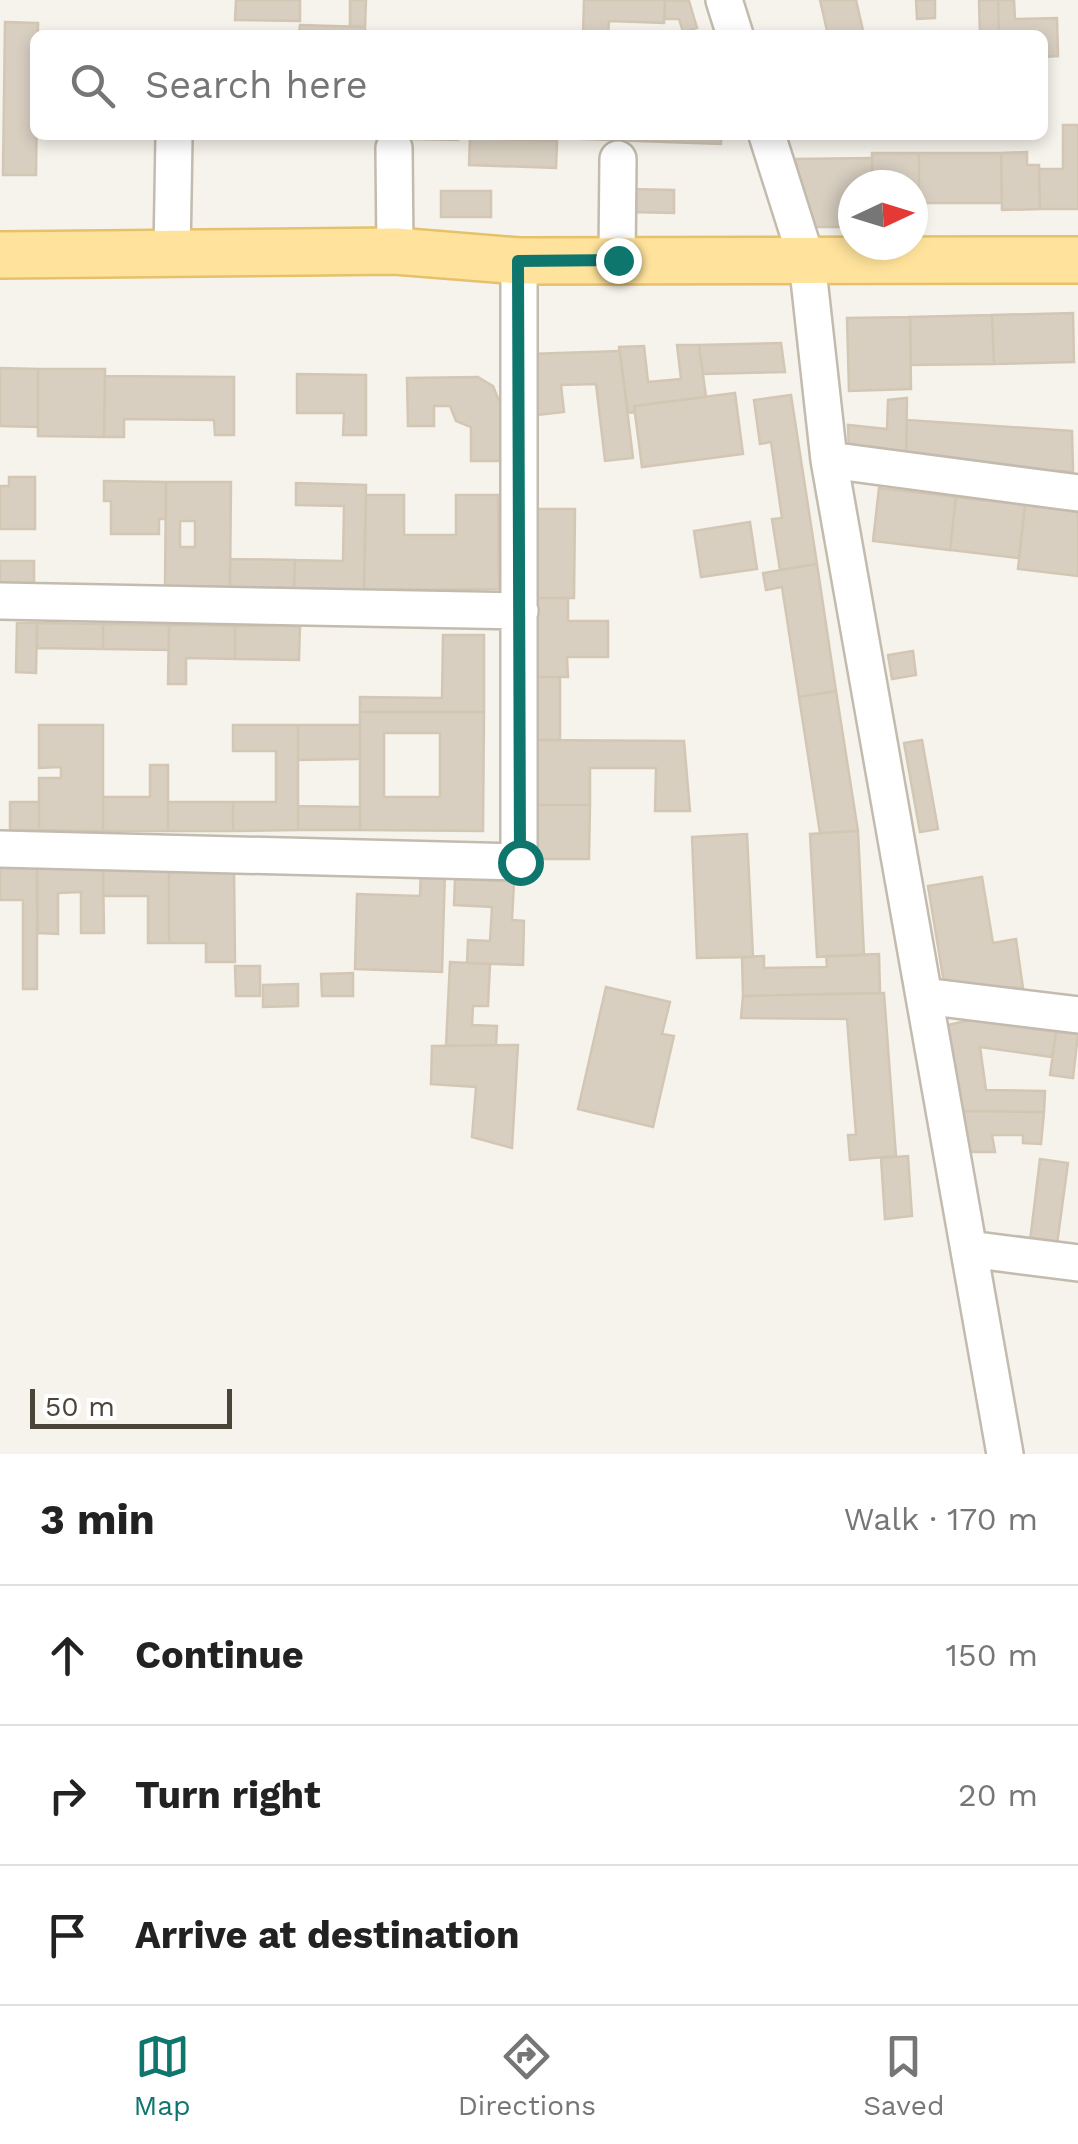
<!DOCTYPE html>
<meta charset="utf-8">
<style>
:root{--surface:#fff;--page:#f6f6f6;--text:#222;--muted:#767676;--line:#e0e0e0;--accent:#0f766e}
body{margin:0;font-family:"Work Sans",sans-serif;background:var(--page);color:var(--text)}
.compass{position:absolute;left:838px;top:170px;width:90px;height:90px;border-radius:50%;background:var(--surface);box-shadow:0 5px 15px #0003;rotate:86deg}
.scale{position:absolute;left:30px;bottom:25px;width:202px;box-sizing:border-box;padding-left:10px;border:5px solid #4b4439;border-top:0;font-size:28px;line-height:35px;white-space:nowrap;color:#4b4439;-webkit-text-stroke:8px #fff;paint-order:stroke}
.stop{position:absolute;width:30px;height:30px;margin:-22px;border:8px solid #0f766e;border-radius:50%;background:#fff}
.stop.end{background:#0f766e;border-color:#fff;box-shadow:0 2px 10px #0008}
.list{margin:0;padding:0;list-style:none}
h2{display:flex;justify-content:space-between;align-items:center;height:130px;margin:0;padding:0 40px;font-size:42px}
h2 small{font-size:32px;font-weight:400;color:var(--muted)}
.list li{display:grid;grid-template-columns:65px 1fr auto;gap:30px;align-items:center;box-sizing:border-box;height:140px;padding:0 40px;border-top:2px solid var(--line)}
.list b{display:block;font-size:38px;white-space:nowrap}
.list em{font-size:32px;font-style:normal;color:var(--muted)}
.icon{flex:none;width:55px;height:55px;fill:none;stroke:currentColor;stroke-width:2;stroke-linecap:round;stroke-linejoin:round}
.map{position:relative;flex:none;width:1078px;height:1454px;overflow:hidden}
.search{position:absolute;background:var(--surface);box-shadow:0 5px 15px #0003;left:30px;right:30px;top:30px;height:110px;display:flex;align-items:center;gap:25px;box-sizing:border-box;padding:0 35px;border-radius:15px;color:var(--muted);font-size:38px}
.sheet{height:550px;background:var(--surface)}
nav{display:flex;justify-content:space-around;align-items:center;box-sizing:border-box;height:140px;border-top:2px solid var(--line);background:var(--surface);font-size:28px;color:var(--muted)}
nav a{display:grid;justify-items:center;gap:5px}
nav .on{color:var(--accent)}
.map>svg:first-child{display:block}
.building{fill:#d8cfc1;stroke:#d3c7b4;stroke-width:2.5;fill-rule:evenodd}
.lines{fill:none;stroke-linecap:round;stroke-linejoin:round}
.minor-casing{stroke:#c2bbae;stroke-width:40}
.major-casing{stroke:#e6c16a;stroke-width:50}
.minor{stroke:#fff;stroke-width:35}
.major{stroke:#ffe39c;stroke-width:45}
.route{stroke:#0f766e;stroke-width:12}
</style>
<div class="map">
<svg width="1078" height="1454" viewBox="0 0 1078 1454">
<rect width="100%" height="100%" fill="#f6f3ec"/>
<path class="building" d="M236 0H300V21L235 20Z
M350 0H366L365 27 350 26Z
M584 0H665L664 23 609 21 608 35H583Z
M665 0 689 1 697 28 683 32 679 19H665Z
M820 0H856L864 35H828Z
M916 0H935V18L917 19Z
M979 0H998L999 35H980Z
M998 0H1014L1015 19 1057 18 1058 56 1043 57V35H999Z
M5 22 38 23 36 175H3Z
M300 25 365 27V35H299Z
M1063 125H1078V209H1040L1039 169H1063Z
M363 135H458V140L363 138Z
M557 135H665V142L557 138Z
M665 135H721V144L665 142Z
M470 138 557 141 556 168 469 165Z
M1027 152V165H1039L1040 209 1002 210 1001 153Z
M872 153H919V203H913V185H872Z
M919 153H1001L1002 203H919Z
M872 158V185H853V227H811L795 159Z
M628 189 674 190V213L627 212Z
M441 191H491V217H441Z
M1073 313 1074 362 994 364 992 315Z
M992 315 994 364 911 365 910 317Z
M910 317 911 389 849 391 847 318Z
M781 343 785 372 703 374 699 345Z
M677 345H699L706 397 634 406 635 412 628 413 619 347 644 346 648 382 681 379Z
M620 351 633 458 605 461 596 384 561 385 564 412 536 415 529 354Z
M0 368 38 369V427L0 426Z
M38 369H105L104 437 38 436Z
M297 374 366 375V435H343L344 413H297Z
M105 376 234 377V435H215L214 420 124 419V437H104Z
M478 377 493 386 500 403 501 461H471V427L456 421 450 406H434V426H408L407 378Z
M735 393 743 454 642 467 634 406Z
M791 395 817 564 780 570 772 519 782 518 771 442 760 444 754 400Z
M907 398 906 461 849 455 848 425 887 429 888 400Z
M907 420 1072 431 1073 472 906 461Z
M9 477H35V529H0V486H9Z
M104 481 166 482V519H159V534H111V501H104Z
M166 482H231L230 587 165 586ZM180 521H195V547H180Z
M296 483 366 485 364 590 294 588 295 560 343 561 344 506 296 505Z
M879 488 956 497 950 550 873 541Z
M366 495H404V535H456V495H498L499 589 364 590Z
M956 497 1025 505 1019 558 950 550Z
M1025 505 1078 512V576L1018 569Z
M533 509H575L574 598H533Z
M750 522 757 569 701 577 694 531Z
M230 559 295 560 294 588 230 587Z
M0 561H34V585H0Z
M817 564 836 691 799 697 782 587 766 590 763 573Z
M527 598H568V621H608V657H567L568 677H527Z
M17 623H37L36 673 16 672Z
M37 623 103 624V649L37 648Z
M103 624 169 625V650L103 649Z
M169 625 235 626V659L186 658V684H168Z
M235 626H300L299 660 235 659Z
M443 635H484V712H360V697L442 698Z
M913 651 916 675 892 679 888 655Z
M527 677H560V740H527Z
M836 691 858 831 820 833 799 697Z
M360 712H484L483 831 360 830ZM384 733H440V797H384Z
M39 725H103V831L39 830V778H61V767L39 768Z
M233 725H298V830L233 831V802H276V751H233Z
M298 725H360V759L298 760Z
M527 740 684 741 690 811H655L656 768H590V805H527Z
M922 740 938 829 920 832 904 743Z
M150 765H168V831H103V797H150Z
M10 802H39V830H10Z
M168 802H233V831H168Z
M527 805H590L589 859H527Z
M298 806 360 807V830H298Z
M858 831 864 955 817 957 810 834Z
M747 834 753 957 697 958 692 837Z
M169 867V943H148V896H103V868Z
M169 867H234L235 962H206V943H169Z
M0 868H37V989H23V900H0Z
M37 868H103L104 933H81V892L58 893V934L38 933Z
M421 868 445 869 442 972 355 969 357 894 420 896Z
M982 877 993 943 1016 939 1023 988 944 983 928 886Z
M455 879 514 881 512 920 524 921 523 965 467 963 468 940 490 941 492 907 454 905Z
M879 954 880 993 743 996 742 957 764 956V968L827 967 826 956Z
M450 962 490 964 488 1006H473L472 1025 497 1026 496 1045 446 1046Z
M235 966H260V996H236Z
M353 973V996H322L321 974Z
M298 984V1006L263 1007V985Z
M606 987 670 1002 662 1034 674 1036 653 1127 578 1109Z
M884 993 896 1156 850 1160 848 1135H856L847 1019 741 1018 743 996Z
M970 1020 1056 1032 1052 1057 980 1047 986 1090 1045 1091 1044 1112 963 1111 948 1025Z
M1056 1032 1078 1034 1073 1078 1050 1075Z
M518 1045 512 1148 472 1137 476 1087 431 1084 432 1046Z
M963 1111 1044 1112 1041 1144 1023 1143V1135H992L995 1152H970Z
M908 1156 912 1216 885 1219 881 1158Z
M1040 1159 1068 1163 1057 1244 1030 1241Z"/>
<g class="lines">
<g class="minor-casing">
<path id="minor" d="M724 0 735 35
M767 135 807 261 829 460 1005 1454
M394 148 395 251
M172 253 174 137
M617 260 618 159
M829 460 1078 493
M0 601 520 611
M0 849 519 862V261
M924 996 1078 1015
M969 1249 1078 1263"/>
</g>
<g class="major-casing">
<path id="major" d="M0 255 395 251 519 261 1078 260"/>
</g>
<use href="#minor" class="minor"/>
<use href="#major" class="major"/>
</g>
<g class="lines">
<path class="route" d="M520 862 518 261 618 260"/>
</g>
</svg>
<svg class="compass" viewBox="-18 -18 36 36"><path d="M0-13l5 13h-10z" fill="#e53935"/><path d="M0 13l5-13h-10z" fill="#767676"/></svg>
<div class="scale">50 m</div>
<div class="stop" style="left:520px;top:862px"></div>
<div class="stop end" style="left:618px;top:260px"></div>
<div class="search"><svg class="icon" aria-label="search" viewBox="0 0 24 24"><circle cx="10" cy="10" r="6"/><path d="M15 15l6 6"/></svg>Search here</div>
</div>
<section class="sheet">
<h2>3 min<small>Walk · 170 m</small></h2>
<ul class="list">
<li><svg class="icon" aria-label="ahead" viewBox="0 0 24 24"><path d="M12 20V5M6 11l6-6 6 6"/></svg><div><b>Continue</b></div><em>150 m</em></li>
<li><svg class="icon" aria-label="right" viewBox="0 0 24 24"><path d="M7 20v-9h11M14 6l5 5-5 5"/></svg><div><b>Turn right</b></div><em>20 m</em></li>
<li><svg class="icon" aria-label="arrive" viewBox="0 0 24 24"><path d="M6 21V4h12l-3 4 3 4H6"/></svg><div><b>Arrive at destination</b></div></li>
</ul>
</section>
<nav>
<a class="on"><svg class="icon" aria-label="map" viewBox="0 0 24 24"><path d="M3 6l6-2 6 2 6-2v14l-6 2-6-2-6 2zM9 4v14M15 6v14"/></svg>Map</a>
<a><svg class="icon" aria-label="directions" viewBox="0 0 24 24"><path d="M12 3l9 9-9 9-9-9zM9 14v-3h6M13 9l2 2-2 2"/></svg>Directions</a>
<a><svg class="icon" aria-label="saved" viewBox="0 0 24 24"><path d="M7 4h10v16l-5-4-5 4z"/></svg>Saved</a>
</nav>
